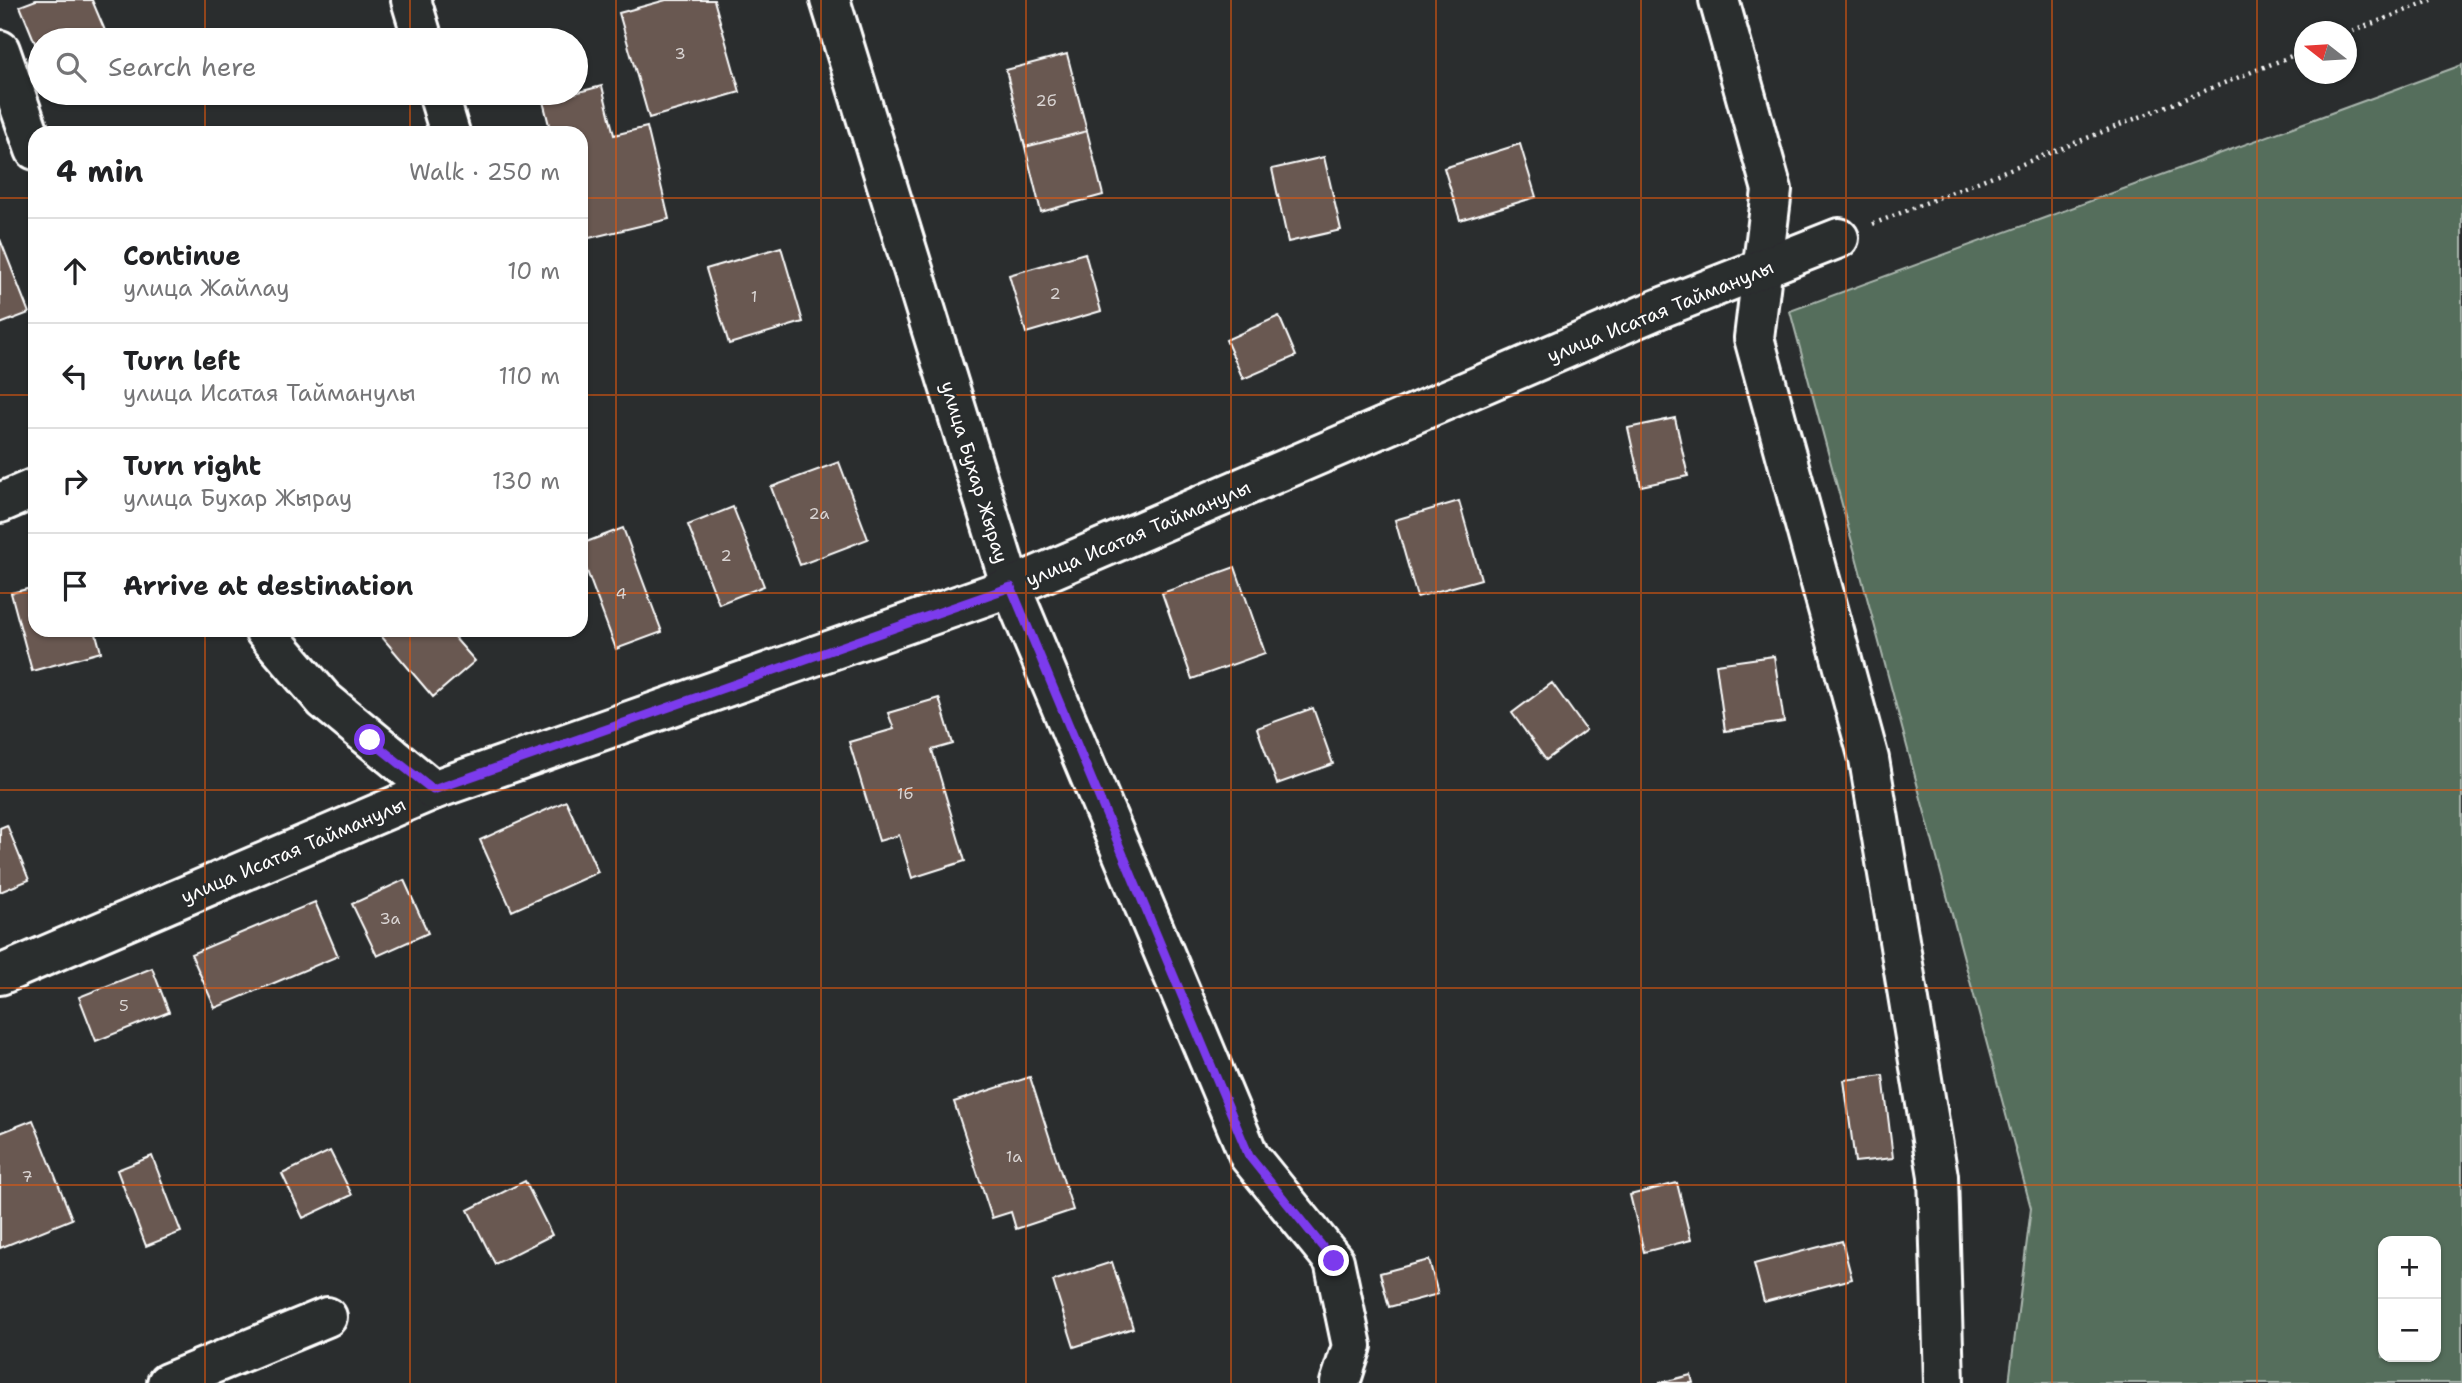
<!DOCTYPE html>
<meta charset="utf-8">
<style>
:root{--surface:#fff;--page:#f2f2f2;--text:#202124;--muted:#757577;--line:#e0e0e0}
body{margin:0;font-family:"Shantell Sans",sans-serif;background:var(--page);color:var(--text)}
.controls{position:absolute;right:21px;bottom:21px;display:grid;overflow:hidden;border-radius:14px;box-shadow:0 2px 5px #0004}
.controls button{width:63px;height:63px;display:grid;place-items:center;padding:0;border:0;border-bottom:2px solid var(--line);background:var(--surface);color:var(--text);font:35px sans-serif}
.compass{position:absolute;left:2294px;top:21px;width:63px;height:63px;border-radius:50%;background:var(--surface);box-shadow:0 2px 5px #0004;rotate:287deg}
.stop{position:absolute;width:21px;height:21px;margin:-16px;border:5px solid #7c3aed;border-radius:50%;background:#fff}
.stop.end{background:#7c3aed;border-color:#fff;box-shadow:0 2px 7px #0008}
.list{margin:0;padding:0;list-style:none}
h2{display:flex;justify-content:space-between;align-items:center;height:91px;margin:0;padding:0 28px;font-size:30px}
h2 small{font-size:23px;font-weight:400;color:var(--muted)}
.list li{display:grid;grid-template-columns:46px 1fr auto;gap:21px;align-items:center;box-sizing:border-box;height:105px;padding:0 28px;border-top:2px solid var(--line)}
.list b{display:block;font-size:26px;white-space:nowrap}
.list p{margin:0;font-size:23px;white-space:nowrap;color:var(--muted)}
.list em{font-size:23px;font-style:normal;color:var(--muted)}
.icon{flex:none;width:38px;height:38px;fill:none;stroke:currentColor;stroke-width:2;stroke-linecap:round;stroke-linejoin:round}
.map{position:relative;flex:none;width:2462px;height:1383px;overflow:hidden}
.search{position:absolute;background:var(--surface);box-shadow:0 2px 5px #0004;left:28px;top:28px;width:560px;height:77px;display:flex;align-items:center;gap:18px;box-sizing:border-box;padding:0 24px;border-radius:38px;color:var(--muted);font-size:26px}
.panel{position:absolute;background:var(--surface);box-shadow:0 2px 5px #0004;left:28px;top:126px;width:560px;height:511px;border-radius:21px}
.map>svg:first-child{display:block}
.green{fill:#556e5c;stroke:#aab6ae;stroke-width:2;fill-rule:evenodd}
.building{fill:#695851;stroke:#fff;stroke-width:2}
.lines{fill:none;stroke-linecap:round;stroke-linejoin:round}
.minor-casing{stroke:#fff;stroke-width:44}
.tertiary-casing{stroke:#fff;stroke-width:44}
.path{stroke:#fff;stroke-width:4.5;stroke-dasharray:2 5;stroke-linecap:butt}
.minor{stroke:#2a2d2e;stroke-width:38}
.tertiary{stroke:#2a2d2e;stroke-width:38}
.route{stroke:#7c3aed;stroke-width:9}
.grid{fill:none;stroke:#e8590c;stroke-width:2;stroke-opacity:0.55}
.labels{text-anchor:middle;stroke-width:5;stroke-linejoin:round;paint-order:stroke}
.number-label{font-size:16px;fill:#dad5d4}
.street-label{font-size:19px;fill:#fff;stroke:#2a2d2e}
</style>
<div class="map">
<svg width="2462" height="1383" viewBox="0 0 2462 1383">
<rect width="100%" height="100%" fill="#2a2d2e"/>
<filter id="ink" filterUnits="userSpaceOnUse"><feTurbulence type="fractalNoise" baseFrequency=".0143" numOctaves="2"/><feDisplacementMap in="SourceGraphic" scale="14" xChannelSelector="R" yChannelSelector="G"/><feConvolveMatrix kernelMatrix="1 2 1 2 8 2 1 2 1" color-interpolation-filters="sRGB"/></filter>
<g filter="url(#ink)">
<path class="green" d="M2462 65V1383H2009L2031 1208 1790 311ZM2383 1241H2436V1357H2383Z"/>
<path class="building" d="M36 0H92L109 40H40V55L20 6Z
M666 0H714L740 92 649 118 619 13Z
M1067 54 1087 131 1025 147 1006 70Z
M602 86 614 135 647 127 669 219 581 240V133H551L543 101Z
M1087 131 1103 195 1041 212 1025 147Z
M1520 144 1536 197 1460 220 1444 168Z
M1324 157 1341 230 1288 242 1272 169Z
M0 239 29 313 0 324Z
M781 247 803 322 729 344 706 269Z
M1085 253 1101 311 1026 333 1009 275Z
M1279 316 1296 356 1243 379 1226 340Z
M1675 418 1688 476 1641 486 1628 428Z
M839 462 868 539 800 565 771 487Z
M1459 501 1481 579 1417 597 1395 520Z
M733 507 764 586 719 604 688 525Z
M623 528 662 632 616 649 581 555V544Z
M1235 567 1265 653 1192 679 1162 593Z
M35 587V630H95L101 652 32 671 11 593Z
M376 630H448L475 661 433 697Z
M1774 656 1784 722 1725 731 1716 664Z
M1552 683 1586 730 1546 760 1512 713Z
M939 698 953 744 932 750 965 861 912 878 899 835 879 841 849 742 894 729 888 713Z
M1313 708 1333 764 1277 784 1257 728Z
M566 801 598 872 512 911 480 840Z
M7 825 29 880 0 892V828Z
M404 880 428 933 377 956 352 904Z
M315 902 338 956 215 1008 191 954Z
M152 968 169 1012 96 1041 79 997Z
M1883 1075 1893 1158 1855 1162 1844 1080Z
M1030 1077 1073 1210 1016 1229 1011 1212 992 1218 954 1102Z
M33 1120 72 1219 0 1248V1133Z
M330 1151 352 1195 303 1218 282 1174Z
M152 1156 181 1232 146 1246 117 1170Z
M525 1181 552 1235 495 1264 468 1210Z
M1677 1183 1691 1240 1644 1252 1630 1195Z
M1842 1241 1852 1279 1764 1302 1754 1264Z
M1429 1260 1438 1294 1389 1307 1380 1273Z
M1112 1262 1133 1328 1074 1347 1053 1281Z
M1691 1375 1693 1383H1659Z"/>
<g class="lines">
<g class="minor-casing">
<path id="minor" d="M411 0 423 40
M830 0 1011 587 1249 1156 1334 1261 1352 1346 1340 1383
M1719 0 1772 190 1754 338 1869 759 1938 1176 1944 1383
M0 50 35 150
M438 93 450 133
M0 503 35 488
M0 975 433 790 324 700 264 630
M167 1383 327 1317"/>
</g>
<g class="tertiary-casing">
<path id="tertiary" d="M433 790 1011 587 1658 309 1839 238"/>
</g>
<path class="path" d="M2346 34 2432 0
M1873 224 2304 51"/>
<use href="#minor" class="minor"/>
<use href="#tertiary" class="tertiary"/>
</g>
</g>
<g class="lines" filter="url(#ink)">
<path class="route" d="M370 740 433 790 1011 587 1249 1156 1334 1261"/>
</g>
<path class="grid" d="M205 0V40M410 0V40M616 0V1383M821 0V1383M1026 0V1383M1231 0V1383M1436 0V1383M1641 0V1383M1846 0V1383M2052 0V1383M2257 0V1383M205 93V133M410 93V133M0 198H35M581 198H2462M0 395H35M581 395H2462M0 593H35M581 593H2462M205 630V1383M410 630V1383M0 790H2462M0 988H2462M0 1185H2462"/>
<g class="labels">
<g class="number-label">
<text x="680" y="59">3</text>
<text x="1046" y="106">2б</text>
<text x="1055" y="299">2</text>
<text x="754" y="302">1</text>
<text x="819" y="519">2а</text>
<text x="726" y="561">2</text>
<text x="621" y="599">4</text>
<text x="905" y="799">1б</text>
<text x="390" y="924">3а</text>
<text x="124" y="1011">5</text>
<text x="1014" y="1162">1а</text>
<text x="27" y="1182">7</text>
</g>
<g class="street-label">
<text transform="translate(1660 311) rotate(-22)" y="7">улица Исатая Тайманулы</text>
<text transform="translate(975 472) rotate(73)" y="7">улица Бухар Жырау</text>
<text transform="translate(1138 533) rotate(-23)" y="7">улица Исатая Тайманулы</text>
<text transform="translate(293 850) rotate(-23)" y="7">улица Исатая Тайманулы</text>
</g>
</g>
</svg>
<div class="controls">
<button>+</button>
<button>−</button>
</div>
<svg class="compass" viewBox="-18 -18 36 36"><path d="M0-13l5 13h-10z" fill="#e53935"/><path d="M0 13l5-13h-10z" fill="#757577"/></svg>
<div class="stop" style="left:370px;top:740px"></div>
<div class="stop end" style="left:1334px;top:1261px"></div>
<div class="search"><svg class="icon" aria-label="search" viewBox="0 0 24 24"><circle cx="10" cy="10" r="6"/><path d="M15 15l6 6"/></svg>Search here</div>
<section class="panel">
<h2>4 min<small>Walk · 250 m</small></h2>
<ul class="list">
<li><svg class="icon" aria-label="ahead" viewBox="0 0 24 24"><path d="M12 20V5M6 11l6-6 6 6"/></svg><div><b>Continue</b><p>улица Жайлау</p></div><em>10 m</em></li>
<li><svg class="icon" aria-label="left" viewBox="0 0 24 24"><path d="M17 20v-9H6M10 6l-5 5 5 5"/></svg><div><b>Turn left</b><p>улица Исатая Тайманулы</p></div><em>110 m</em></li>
<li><svg class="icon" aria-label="right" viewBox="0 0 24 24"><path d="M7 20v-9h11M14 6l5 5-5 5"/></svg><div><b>Turn right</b><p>улица Бухар Жырау</p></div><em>130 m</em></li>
<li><svg class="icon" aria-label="arrive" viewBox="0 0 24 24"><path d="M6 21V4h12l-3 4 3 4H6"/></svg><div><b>Arrive at destination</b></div></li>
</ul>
</section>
</div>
